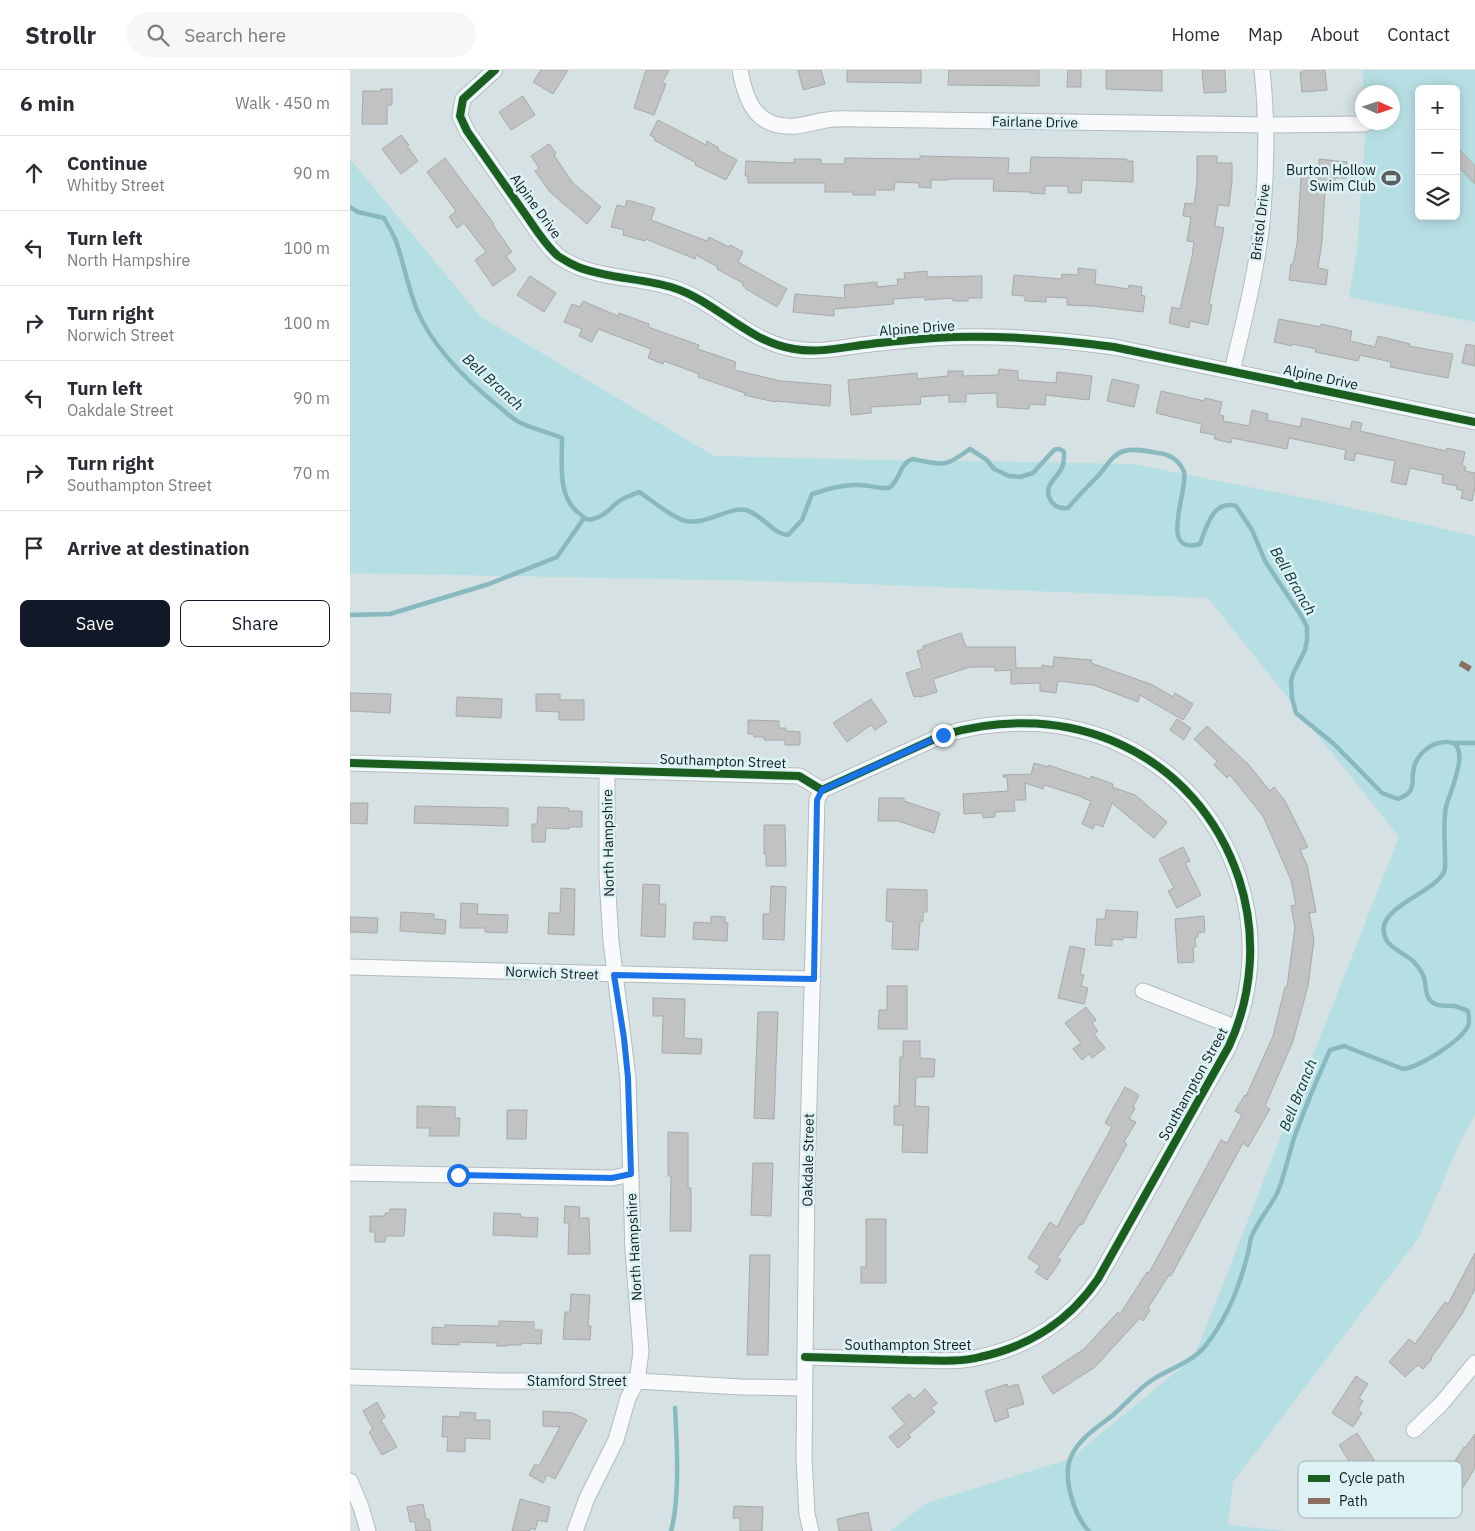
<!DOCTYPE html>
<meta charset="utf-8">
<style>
:root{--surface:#fff;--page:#f7f7f7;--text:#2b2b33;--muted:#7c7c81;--line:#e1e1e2;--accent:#111827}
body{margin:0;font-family:"IBM Plex Sans",sans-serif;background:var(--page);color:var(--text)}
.controls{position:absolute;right:15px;top:15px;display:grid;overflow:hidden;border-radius:8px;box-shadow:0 2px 12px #0003}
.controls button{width:45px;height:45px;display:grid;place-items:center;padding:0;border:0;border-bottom:1px solid var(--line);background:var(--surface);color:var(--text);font:25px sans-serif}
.compass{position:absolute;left:1005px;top:15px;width:45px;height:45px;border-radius:50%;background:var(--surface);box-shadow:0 2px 12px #0003;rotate:93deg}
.stop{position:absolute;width:15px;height:15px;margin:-11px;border:4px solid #1a73e8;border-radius:50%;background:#fff}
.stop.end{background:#1a73e8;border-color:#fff;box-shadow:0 1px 5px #0008}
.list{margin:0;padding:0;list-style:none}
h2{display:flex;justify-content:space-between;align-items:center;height:65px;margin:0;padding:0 20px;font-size:21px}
h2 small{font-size:16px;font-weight:400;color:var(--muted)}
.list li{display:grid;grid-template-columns:32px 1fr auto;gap:15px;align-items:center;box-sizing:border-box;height:75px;padding:0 20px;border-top:1px solid var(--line)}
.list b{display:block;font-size:19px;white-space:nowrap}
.list p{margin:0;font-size:16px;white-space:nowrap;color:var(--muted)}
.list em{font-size:16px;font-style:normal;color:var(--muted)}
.actions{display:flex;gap:10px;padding:15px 20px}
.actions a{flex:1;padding:11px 0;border:1px solid var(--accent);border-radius:8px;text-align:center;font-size:18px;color:var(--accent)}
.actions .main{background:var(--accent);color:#fff}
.icon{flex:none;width:28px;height:28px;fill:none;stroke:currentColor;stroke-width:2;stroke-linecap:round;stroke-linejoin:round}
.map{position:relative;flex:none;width:1125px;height:1461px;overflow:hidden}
header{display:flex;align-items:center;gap:30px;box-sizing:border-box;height:70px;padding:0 25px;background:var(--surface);border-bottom:1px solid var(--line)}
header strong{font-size:24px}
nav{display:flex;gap:28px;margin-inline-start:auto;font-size:18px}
.search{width:350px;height:45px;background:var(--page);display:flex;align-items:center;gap:12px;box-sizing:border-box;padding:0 18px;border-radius:28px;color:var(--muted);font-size:19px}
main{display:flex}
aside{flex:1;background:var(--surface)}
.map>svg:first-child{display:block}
.green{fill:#b6dfe4;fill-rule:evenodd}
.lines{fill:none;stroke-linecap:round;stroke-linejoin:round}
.stream{stroke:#88b9bf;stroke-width:4.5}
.building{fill:#c1c2c2;stroke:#a8aaaa}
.street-casing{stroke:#b3bcbd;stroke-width:17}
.street{stroke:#f9fafb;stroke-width:15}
.quiet{stroke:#8d6e63;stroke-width:6;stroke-dasharray:12 6;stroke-linecap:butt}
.cycleway-casing{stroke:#dcf2f5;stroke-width:11}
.cycleway{stroke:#1b5e20;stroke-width:8}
.route{stroke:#1a73e8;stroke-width:6}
.labels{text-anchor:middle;stroke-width:5;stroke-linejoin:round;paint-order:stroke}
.street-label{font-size:14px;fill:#141c1d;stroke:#dcf2f5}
.poi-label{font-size:14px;fill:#141c1d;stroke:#dcf2f5;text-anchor:end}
.water-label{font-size:15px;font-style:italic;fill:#103135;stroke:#dcf2f5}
.key{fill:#dcf2f5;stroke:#a0b2b4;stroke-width:1}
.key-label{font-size:14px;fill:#141c1d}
</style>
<header>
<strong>Strollr</strong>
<div class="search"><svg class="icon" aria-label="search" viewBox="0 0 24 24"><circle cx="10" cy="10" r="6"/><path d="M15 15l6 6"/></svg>Search here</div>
<nav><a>Home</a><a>Map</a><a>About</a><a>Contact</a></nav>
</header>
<main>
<aside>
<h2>6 min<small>Walk · 450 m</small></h2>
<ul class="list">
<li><svg class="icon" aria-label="ahead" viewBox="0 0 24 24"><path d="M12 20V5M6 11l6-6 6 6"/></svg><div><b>Continue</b><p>Whitby Street</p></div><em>90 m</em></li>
<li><svg class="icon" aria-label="left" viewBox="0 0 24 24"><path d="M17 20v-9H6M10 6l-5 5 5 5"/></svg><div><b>Turn left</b><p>North Hampshire</p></div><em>100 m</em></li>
<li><svg class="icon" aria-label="right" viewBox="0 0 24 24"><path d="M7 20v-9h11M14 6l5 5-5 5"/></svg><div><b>Turn right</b><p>Norwich Street</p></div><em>100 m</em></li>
<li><svg class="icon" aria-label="left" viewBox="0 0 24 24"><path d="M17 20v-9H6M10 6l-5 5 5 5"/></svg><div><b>Turn left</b><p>Oakdale Street</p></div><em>90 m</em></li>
<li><svg class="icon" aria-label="right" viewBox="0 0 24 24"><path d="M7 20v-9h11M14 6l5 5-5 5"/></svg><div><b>Turn right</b><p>Southampton Street</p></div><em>70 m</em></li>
<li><svg class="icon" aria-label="arrive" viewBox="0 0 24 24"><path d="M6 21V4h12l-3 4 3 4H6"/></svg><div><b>Arrive at destination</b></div></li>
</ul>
<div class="actions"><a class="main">Save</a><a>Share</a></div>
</aside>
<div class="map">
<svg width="1125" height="1461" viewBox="0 0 1125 1461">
<rect width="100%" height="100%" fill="#d5e1e2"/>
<path class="green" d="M1012 0H1125V252L999 227 1007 180 1016 53 1042 52V22H1014ZM1069 19H1106V146H1069Z
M0 89 130 246 364 386 484 389 783 394 980 433 1125 466V1045L1109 1074 1069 1167 883 1412 878 1455 936 1461H540L577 1433 720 1389 844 1287 1049 767 858 528 465 512 0 503Z"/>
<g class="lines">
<path class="stream" d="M0 137 8 142 34 148 35 150C39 157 43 164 46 171 54 194 58 218 67 240 83 278 116 310 148 336 155 341 161 348 169 352 182 359 198 362 212 368 212 393 207 428 230 444 234 448 237 451 243 449 254 447 260 438 268 432 274 427 283 425 289 422 302 430 322 448 336 451 357 455 381 436 396 440 413 445 421 463 438 465L452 450 462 424C478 419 494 414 510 415 520 415 529 419 539 418 551 410 548 395 562 389 594 395 594 398 620 379L637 390 644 399 659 406 670 407 683 403 704 380C708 378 711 379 714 382 714 386 714 391 713 395 709 408 691 415 701 431 705 437 711 439 718 438 728 426 737 417 747 407 755 399 762 384 774 381 785 378 798 381 808 383 820 384 830 391 834 402 839 419 807 486 850 474 856 458 863 429 886 436L902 460 915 491 952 547 957 557V570L955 580 943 604 941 611 942 628 946 643 984 674 1032 723 1048 729C1052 727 1058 725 1060 721 1064 715 1062 710 1063 703 1064 687 1079 672 1096 672 1125 671 1098 726 1096 737 1093 752 1095 772 1095 787 1095 791 1096 798 1094 802 1083 825 1018 839 1037 871 1043 880 1056 884 1064 892 1068 897 1072 901 1074 908 1077 918 1074 928 1085 934 1091 937 1098 935 1104 936 1109 937 1113 939 1118 941 1119 946 1120 951 1118 956 1110 972 1069 997 1053 999L994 976 980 980C967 1009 955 1038 944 1068 939 1085 935 1102 929 1119 922 1136 907 1151 901 1168 899 1177 898 1186 895 1194 887 1223 874 1252 856 1275 842 1293 820 1298 802 1310 788 1319 776 1334 763 1345 747 1358 729 1368 721 1387 712 1407 724 1446 739 1461
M0 545 40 544 139 514 207 487 234 448
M1103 673H1125
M321 1461C330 1429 327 1373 325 1338"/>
</g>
<path class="building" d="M191 0H218L203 24 183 12Z
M296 0H319L312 13 316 14 304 45 284 38Z
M448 0H471L475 14 453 20Z
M497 0H571V13L497 12Z
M599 0H689V16L598 15Z
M718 0H731V17H717Z
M756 0H812V21L756 19Z
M852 0H875L876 22 854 23Z
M954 0H975L977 20 952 22 950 2H954Z
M31 19H42V35H37V54H12L13 21H31Z
M173 26 185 45 161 60 149 42Z
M308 50 356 75 357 71 369 78 368 80 387 90 376 110 345 95 346 93 304 70 305 68 300 65Z
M51 65 59 75 57 76 68 91 51 104 32 79Z
M199 74 206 83 204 85 222 112 251 137 237 154 200 122 185 101 189 98 181 86Z
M1106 76 1125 96V114L1106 94Z
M570 86 659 88 658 103H680L681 87 777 89V91H783V112L732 110 731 123H718V116H695V124L680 123V122L643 121 644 109H598V110H581V118L569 117V113L545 112 544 120H525V125H503V122H475V113H398V106H395L396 91 444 93V89H471V94H494L495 88 570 89Z
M847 86H867V93H882V111L879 136 868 135 865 156 874 158 859 234 862 235 858 255 840 251 839 258 819 253 822 237 830 239 842 187 844 172 837 171 841 147 833 146 835 133 844 134 847 112Z
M95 88 144 154 143 155 162 182 156 186 166 200 143 216 125 190 136 182 114 153 107 158 99 147 106 141 77 102Z
M969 89 997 92V108H985V122L975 121 972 171 968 198 978 200 976 215 939 210 941 194H943L947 174 951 106H965V96H969Z
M277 130 305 138 301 150 357 171 359 167 379 177 380 175 393 182 388 192 437 219 427 237 396 219 392 215 393 213 367 199 368 197 346 185 345 189 296 169 295 171 273 165 274 160 261 157 267 135 275 137Z
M728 198 746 200 745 214 778 219 779 215 792 217 791 225 795 226 793 242 743 236 717 235V228L696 227V232L675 231V226L662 225 664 205 711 209 712 204 728 205Z
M577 201V207L632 206V228H618V231H603V228L575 230 574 227 543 229 544 234 484 239V246L443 242 445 224 495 228 494 215 527 212V217L548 215 547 209H555L554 203Z
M180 206 206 223 194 242 167 225Z
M233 231 268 246 269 243 299 254 298 257 349 275 348 279 386 292 384 300 431 311 481 315 480 336 426 331 425 332 394 325 395 323 348 307 349 304 314 291 313 294 298 288 301 279 248 259 242 272 229 266 232 259 214 252 222 234 230 237Z
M929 249 971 257V254L1002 261 1000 271 1025 277 1028 266 1060 274 1059 276 1103 284 1098 308 1040 297 1041 292 1010 285 1008 291 965 282 966 279 942 274V276L924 272Z
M1116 274 1125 276V296L1112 293Z
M649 299 668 301V310L706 313 707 302 742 306 739 330 696 325 695 335 680 334 679 339 647 337V323L616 324V332H599V325L570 327 571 334 521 337V343L501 345 498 310 567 303V309L598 306V301H613V306L648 305Z
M762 309 789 315 784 337 757 331Z
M811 321 854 331 855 328 872 332 869 345 874 346 873 351 899 356 902 340 918 344 917 350 950 357 952 348 1000 359 1002 351 1012 353 1010 361 1096 381 1097 378 1115 382 1112 396 1116 397 1115 401 1125 403V418L1122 431 1111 428 1113 421 1106 419 1107 416 1092 413 1093 405 1060 398 1056 415 1041 412 1045 391 1006 383 1004 391 994 389 996 380 939 368 937 379 882 368 881 373 864 369 865 365 850 362 852 354 806 343Z
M611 563 616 577H665L666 598H692V595L703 597 704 587 742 590 741 593 803 615 823 627 825 623 843 634 833 650 790 625 788 632 743 615 708 611 706 623 690 621V613L661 614V600L645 601V597H620L583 609 587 622 570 627V626L564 627 556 603 572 598 567 581 573 579V576Z
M0 623 41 624 40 643 0 641Z
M186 624H210V630H234V650H209V642L186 641Z
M107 627 152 629 151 648 106 646Z
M521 629 537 652 525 660 521 655 497 672 483 653Z
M827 649 841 658 834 670 820 660Z
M398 650 429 651V658H436V661L450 662V675H435V670H414V667H404V664H398Z
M857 656 898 694 920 721 924 717 935 731 958 777 950 780 957 795 966 842 959 843 964 870 958 916 943 971 915 1036 920 1039 898 1077 893 1073 821 1206 819 1205 798 1238 800 1240 793 1251 790 1248 745 1297 703 1324 692 1307 734 1279 768 1242 770 1244 797 1202 799 1203 871 1070 877 1073 892 1045 885 1041 895 1025 896 1026 923 966 935 917H937L945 857 941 836 946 835 941 810 913 746 880 705 877 708 864 695 867 691 844 669Z
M684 693 698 697V695L740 709 741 706 763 714 762 717 785 725 817 752 804 768 762 733 753 757 745 754 743 759 732 754 741 731 733 728V727L694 715 693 719 675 713 676 730H664L665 741 645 742V747L633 748 632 743 614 744 613 724 658 721 657 708 653 707V705L681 704Z
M529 728H554V731L590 743 584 763 548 751H528Z
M0 733H18L17 754 0 753Z
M65 736 158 738V756L64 753Z
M188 737 219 738V741H232V757H219V759L196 758 195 772H182V754H187Z
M414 755H435L436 796H416V784H414Z
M833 777 840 791 835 793 851 825 827 838 818 821 824 818 809 789Z
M293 814 310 815 309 834H316L315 867 291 866Z
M421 816 436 817 434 870 413 869V844H420Z
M211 818 225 819 224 865 198 864 199 843H210Z
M537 819 577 820V842H573V851L570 852 568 880 542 879 543 852 536 851Z
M111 833 128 834 127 844 158 845 157 863 135 862V858H110Z
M756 840 788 842 786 868 773 867V870L762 869V876L745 875 747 849H755Z
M51 842 84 844V849L96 850 95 864 50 861Z
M361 846 375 847V853H378L377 871 343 869 344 852 361 853Z
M854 846 855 862 848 863V867L845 868 846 877H843L844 892 828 893 825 849Z
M0 847 28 848 27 863 0 862Z
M720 876 735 879 730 904 734 905 731 916 738 918 734 934 708 928Z
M537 916H557V959H528L529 940H537Z
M303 928 335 929 334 968 352 969 351 984 312 983 313 946H303Z
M736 937 746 950 742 953 748 961 744 964 755 978 742 988 739 984 732 990 723 979 731 973 715 953Z
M408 942H428L424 1049 404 1048Z
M553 971H570V988L585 989 584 1007H566L565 1036 579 1037 577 1083 552 1082 553 1055H544V1036H549L550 987H553Z
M775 1017 789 1025 783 1037 785 1038 779 1049 786 1052 774 1072 777 1074 732 1155 730 1154 707 1188 711 1190 697 1210 685 1202 690 1196 678 1188 700 1152 707 1157 762 1057 755 1053Z
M67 1036 105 1037V1048H110L109 1066H79L80 1058H67Z
M157 1040H177L176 1069H157Z
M318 1062 338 1063V1118H341V1161H320L321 1106H318Z
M403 1093H423L421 1146 401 1145Z
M215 1136 230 1137 229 1148H239L240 1184H218L219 1153H214Z
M40 1139H56L54 1166H36L35 1172H25V1162H20V1146H35V1143H39Z
M144 1143 171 1144 170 1147 188 1148 187 1167 143 1165Z
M516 1149H536V1213H511V1197H516Z
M1125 1183V1219L1112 1244 1081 1288 1082 1289 1073 1299 1068 1295 1055 1307 1039 1292 1059 1269 1065 1274 1095 1232 1098 1234Z
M400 1185H420L418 1285H397Z
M221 1224 240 1225 238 1256H241L240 1270 213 1269 215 1242H220Z
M149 1251 184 1252V1260H192L191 1274 172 1273 171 1275H157V1276H147V1273L109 1272V1275L82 1274V1257L95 1258V1255L149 1256Z
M1006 1306 1018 1314 1009 1328 1013 1331 1008 1339 1012 1343 1003 1357 982 1343Z
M657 1314 658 1317 668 1314 674 1334 657 1339 659 1347 645 1352 635 1321Z
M575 1319 587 1333 581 1338 585 1342 558 1365 561 1367 548 1378 539 1367 555 1354 542 1338 559 1324 564 1329Z
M27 1332 35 1347 31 1350 47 1377 32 1385 19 1362 23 1359 13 1341Z
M193 1341 223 1343 237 1350 205 1409 197 1405 193 1413 179 1405 185 1394 189 1396 210 1357 193 1356Z
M110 1342 126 1343 125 1350H140V1369L115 1368V1382L97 1381 98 1367H92L93 1346 110 1347Z
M1007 1363 1031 1401 1012 1412 989 1375Z
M1125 1364V1398L1109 1424 1091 1413 1114 1377 1115 1378Z
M170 1429 200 1437 197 1452 188 1450 185 1460 180 1458V1461H162Z
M73 1434 76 1449H79L81 1461H66L65 1452H60L57 1437Z
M384 1436 413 1437 412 1461H390V1448H383Z
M518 1442 522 1461H489L487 1449Z"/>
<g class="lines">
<g class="street-casing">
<path id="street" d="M145 0 113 29 110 46 117 61C136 88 154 114 173 141 184 156 194 174 208 186 214 190 221 194 228 197 258 209 293 208 324 218 367 232 398 272 444 279 467 283 490 278 512 275 536 272 559 270 583 268 644 264 704 269 764 277L1125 352
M390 0C396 33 407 59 446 56 457 55 467 51 477 50 487 48 498 49 509 49L917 55 1015 54
M882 301C894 251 909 192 913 140 917 93 917 47 912 0
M0 693 449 706 472 720 593 665C718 627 847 682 889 809 907 864 903 924 879 976L748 1209C719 1251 681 1276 630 1287 608 1293 581 1290 558 1290 524 1289 489 1288 455 1287
M0 897 463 909
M793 921 887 958
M0 1103 262 1108 281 1104
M0 1307 148 1311H287L391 1317 454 1318
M1064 1360 1092 1333 1125 1293
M0 1411 11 1437 18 1461
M225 1461 237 1428 266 1370 278 1328 287 1311 291 1282 283 1180 278 1008 261 871 257 808V700
M461 1461 457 1444 454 1388 455 1287 457 1109 467 730 472 720"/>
</g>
<use href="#street" class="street"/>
<path class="quiet" d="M1110 593 1125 602"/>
<g class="cycleway-casing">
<path id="cycleway" d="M145 0 113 29 110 46 117 61C136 88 154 114 173 141 184 156 194 174 208 186 214 190 221 194 228 197 258 209 293 208 324 218 367 232 398 272 444 279 467 283 490 278 512 275 536 272 559 270 583 268 644 264 704 269 764 277L1125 352
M0 693 449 706 472 720 593 665C718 627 847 682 889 809 907 864 903 924 879 976L748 1209C719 1251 681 1276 630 1287 608 1293 581 1290 558 1290 524 1289 489 1288 455 1287"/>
</g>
<use href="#cycleway" class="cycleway"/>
</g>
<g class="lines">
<path class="route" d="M108 1105 262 1108 281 1104 278 1008 274 968 264 905 464 909 467 730 472 720 593 665"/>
</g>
<defs>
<g id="stadium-bare" transform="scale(1.5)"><path d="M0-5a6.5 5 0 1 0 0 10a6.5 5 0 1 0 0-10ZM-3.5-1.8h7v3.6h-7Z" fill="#586162" stroke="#dcf2f5" stroke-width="2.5" paint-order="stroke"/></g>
</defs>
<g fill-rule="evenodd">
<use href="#stadium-bare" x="1041" y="108"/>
</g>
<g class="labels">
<g class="street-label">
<text transform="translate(685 52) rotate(1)" y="5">Fairlane Drive</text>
<text transform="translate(186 136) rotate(54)" y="5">Alpine Drive</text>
<text transform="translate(910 152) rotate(-83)" y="5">Bristol Drive</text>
<text transform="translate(567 258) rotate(-4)" y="5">Alpine Drive</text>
<text transform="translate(971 307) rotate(12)" y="5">Alpine Drive</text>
<text transform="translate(373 691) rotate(2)" y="5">Southampton Street</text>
<text transform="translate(258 773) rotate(-91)" y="5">North Hampshire</text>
<text transform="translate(202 903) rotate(2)" y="5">Norwich Street</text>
<text transform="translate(843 1014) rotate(-61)" y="5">Southampton Street</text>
<text transform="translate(458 1090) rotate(-89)" y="5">Oakdale Street</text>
<text transform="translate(284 1177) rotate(-93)" y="5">North Hampshire</text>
<text x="558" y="1280">Southampton Street</text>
<text x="227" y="1316">Stamford Street</text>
</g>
<g class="poi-label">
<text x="1026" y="105">Burton Hollow<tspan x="1026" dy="16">Swim Club</tspan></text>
</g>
<g class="water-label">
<text transform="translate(143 312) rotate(42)" y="5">Bell Branch</text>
<text transform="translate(943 511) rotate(60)" y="5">Bell Branch</text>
<text transform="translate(948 1025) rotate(-68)" y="5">Bell Branch</text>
</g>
</g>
<rect x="948" y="1391" width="164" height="57" rx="8" class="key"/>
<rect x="958" y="1405" width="22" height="7" fill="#1b5e20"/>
<rect x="958" y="1428" width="22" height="6" fill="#8d6e63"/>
<g class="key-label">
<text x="989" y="1413">Cycle path</text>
<text x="989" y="1436">Path</text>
</g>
</svg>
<div class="controls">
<button>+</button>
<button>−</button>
<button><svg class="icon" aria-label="layers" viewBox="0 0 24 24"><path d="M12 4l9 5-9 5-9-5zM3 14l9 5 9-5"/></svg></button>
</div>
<svg class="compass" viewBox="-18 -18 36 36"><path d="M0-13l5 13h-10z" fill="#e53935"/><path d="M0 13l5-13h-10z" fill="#7c7c81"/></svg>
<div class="stop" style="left:108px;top:1105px"></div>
<div class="stop end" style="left:593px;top:665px"></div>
</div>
</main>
